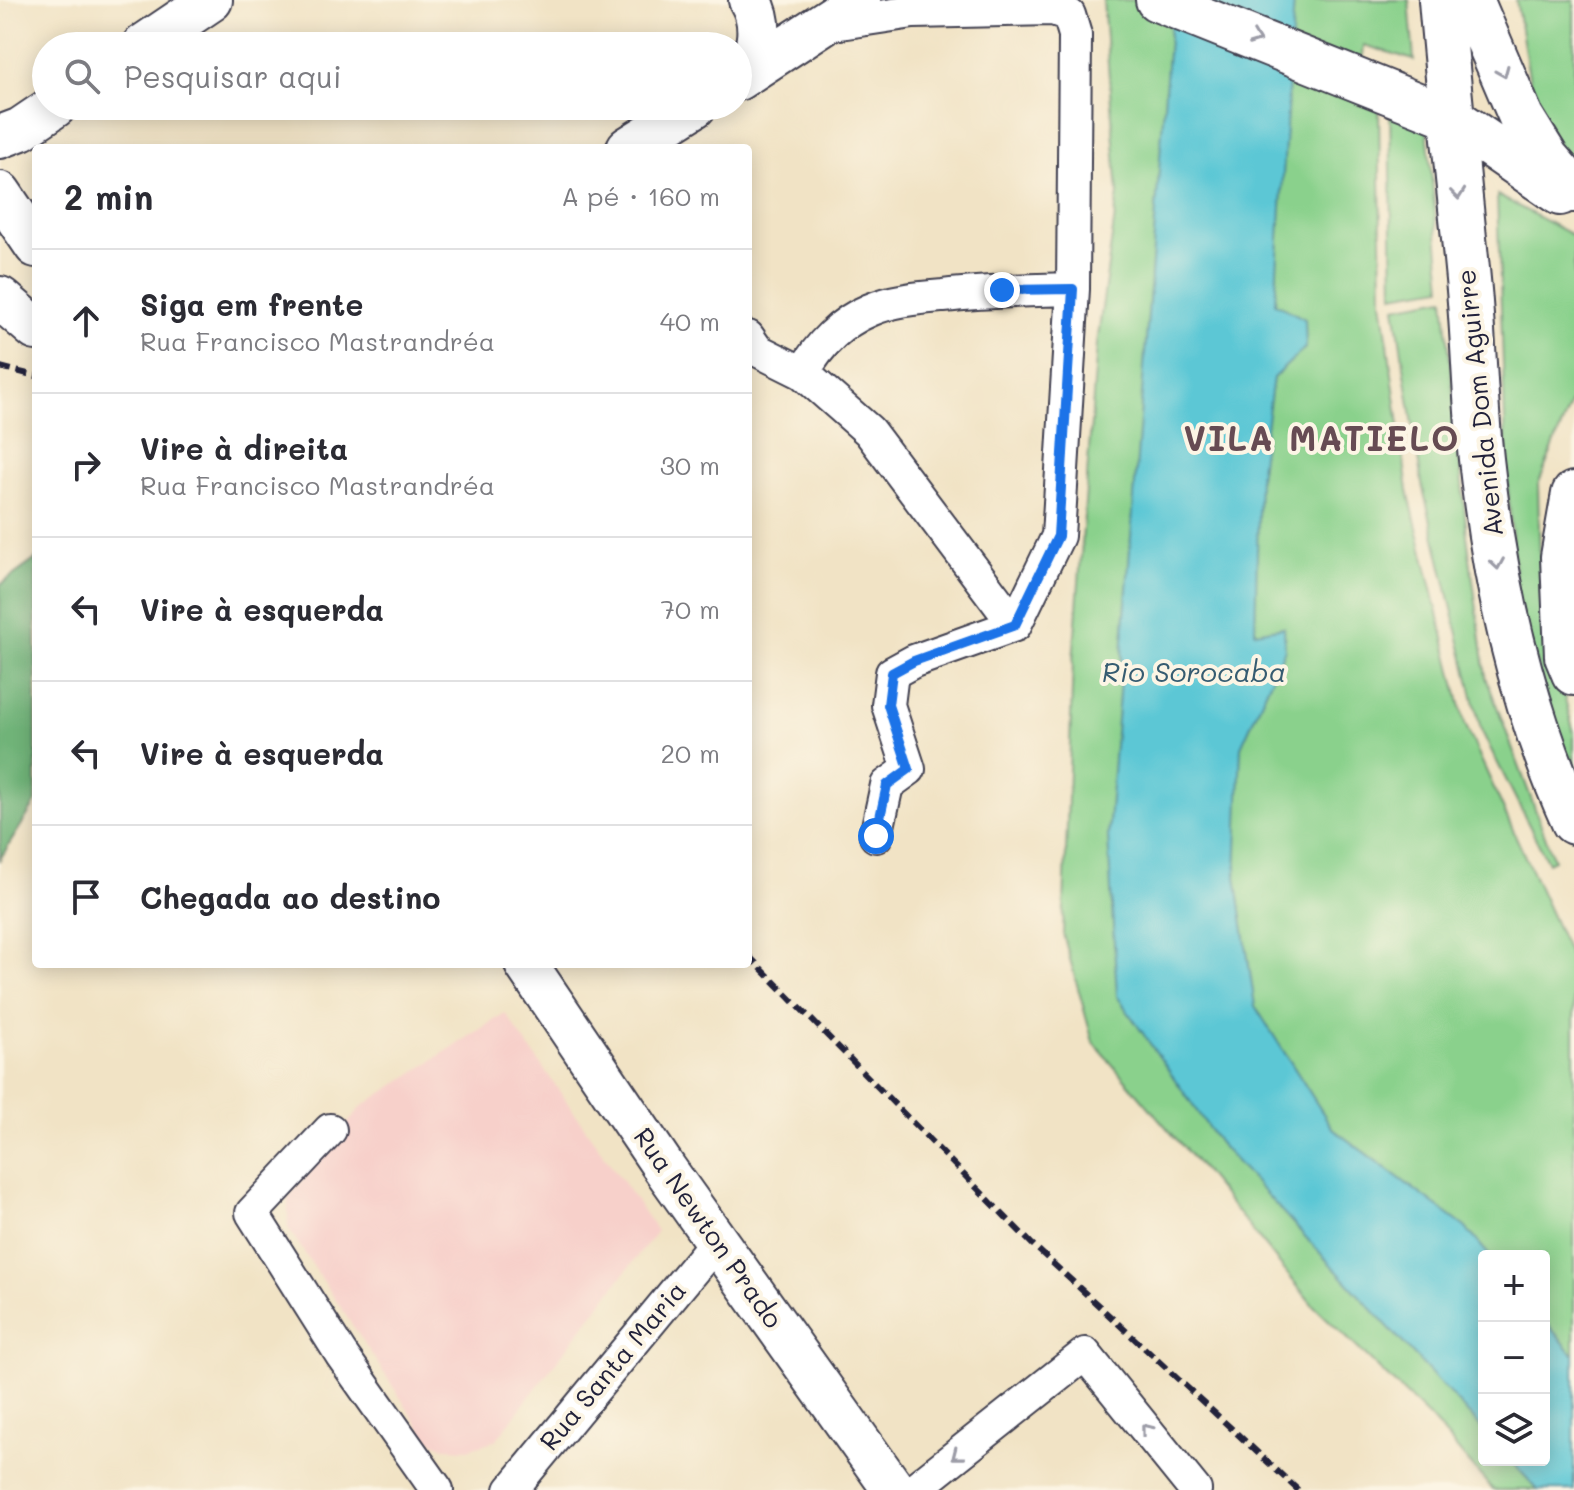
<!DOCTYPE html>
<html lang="pt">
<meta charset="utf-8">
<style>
:root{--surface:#fff;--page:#f2f2f3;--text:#2b2b33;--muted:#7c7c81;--line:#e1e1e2}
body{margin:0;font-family:Mali,sans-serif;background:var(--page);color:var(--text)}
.controls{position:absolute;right:24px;bottom:24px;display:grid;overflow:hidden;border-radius:8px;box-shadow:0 4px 20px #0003}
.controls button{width:72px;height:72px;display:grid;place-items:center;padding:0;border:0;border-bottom:2px solid var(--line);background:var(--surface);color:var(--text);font:40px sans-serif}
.stop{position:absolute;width:24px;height:24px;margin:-18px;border:6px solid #1a73e8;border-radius:50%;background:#fff}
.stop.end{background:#1a73e8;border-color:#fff;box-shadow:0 2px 8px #0008}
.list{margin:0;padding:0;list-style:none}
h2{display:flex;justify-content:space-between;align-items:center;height:104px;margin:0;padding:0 32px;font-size:34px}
h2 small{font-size:26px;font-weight:400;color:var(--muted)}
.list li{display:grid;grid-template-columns:52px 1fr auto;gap:24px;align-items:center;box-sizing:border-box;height:144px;padding:0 32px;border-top:2px solid var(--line)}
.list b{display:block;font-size:30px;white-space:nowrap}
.list p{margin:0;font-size:26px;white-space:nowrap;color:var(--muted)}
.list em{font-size:26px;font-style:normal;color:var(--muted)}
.icon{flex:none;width:44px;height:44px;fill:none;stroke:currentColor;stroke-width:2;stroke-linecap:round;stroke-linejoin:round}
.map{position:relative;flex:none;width:1574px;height:1490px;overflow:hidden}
.search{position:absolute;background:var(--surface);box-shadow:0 4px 20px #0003;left:32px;top:32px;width:720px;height:88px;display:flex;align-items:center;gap:20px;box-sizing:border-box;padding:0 28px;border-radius:44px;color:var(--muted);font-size:30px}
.panel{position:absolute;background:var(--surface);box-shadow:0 4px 20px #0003;left:32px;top:144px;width:720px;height:824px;border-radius:8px}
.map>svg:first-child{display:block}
.built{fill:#f7d0ca}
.green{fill:#8ad18c;stroke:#567a64;stroke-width:2;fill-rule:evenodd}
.forest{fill:#6fb378;stroke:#486a5a;stroke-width:2}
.water{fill:#5cc7d5;stroke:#3f7488;stroke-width:2}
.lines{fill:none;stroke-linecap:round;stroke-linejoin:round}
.minor-casing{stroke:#413f50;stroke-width:36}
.major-casing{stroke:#413f50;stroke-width:46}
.highway-casing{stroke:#413f50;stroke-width:48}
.minor{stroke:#fff;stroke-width:32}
.major{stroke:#fff;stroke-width:42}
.highway{stroke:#fff;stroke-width:44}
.rail{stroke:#22223b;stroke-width:6;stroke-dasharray:12 6;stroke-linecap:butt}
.oneway{stroke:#9c9ca7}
.route{stroke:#1a73e8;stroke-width:10}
.labels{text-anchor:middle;stroke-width:8;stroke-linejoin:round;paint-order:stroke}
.street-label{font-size:26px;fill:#22223b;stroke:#fcf5e5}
.water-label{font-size:28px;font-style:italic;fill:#365c71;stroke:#fcf5e5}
.district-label{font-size:34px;font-weight:bold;letter-spacing:2px;fill:#664b53;stroke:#fcf5e5}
</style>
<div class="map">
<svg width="1574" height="1490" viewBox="0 0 1574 1490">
<rect width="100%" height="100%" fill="#fcf5e5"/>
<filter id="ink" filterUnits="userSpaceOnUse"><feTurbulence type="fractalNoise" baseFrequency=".0125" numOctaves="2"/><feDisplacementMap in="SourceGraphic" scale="16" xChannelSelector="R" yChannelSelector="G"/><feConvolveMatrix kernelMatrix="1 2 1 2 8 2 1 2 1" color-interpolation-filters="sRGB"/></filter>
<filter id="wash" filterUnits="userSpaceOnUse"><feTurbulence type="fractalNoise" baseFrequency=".006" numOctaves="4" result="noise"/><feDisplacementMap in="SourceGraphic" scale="32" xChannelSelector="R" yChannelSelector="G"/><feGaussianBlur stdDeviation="1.8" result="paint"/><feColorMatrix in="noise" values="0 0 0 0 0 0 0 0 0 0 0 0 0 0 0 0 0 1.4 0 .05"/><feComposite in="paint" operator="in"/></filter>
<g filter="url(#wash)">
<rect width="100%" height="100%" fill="#f1e3c5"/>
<path class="built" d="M505 1013 657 1231 496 1440 468 1449 445 1448 427 1438 288 1228V1198L361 1107Z"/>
<path class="green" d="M1103 0H1409L1414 60 1364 45 1358 104 1379 109 1382 301 1408 491 1465 724 1574 965V1490H1493L1430 1418 1312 1304 1203 1170 1093 1042 1063 934 1073 661 1097 344 1118 194ZM1484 1256H1544V1460H1484Z
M1516 0H1574V167L1536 117Z
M1390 106 1427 128 1442 287 1393 295Z
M1497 195 1574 236V395L1538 485 1541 608 1574 733V789L1517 599 1507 477Z
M1444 298 1467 536 1486 677 1554 860 1548 863 1481 730 1422 484 1395 307Z"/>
<path class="forest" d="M36 559V802L0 859V585Z"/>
<path class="water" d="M1172 0H1294L1275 303 1305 319 1306 347 1273 378 1259 477 1255 632 1284 627 1285 649 1241 747 1236 876 1255 1006 1333 1129 1465 1227 1490 1256H1484V1431L1219 1143 1117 996 1108 837Z
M1544 1320 1574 1355V1490H1538L1510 1460H1544Z"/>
</g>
<g filter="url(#ink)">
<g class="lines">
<g class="minor-casing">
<path id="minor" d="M827 25 913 12 1053 9 1069 15 1075 35 1073 289 1058 536 1015 625
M748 337 757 350 803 373 869 431 1015 625
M803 373C818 346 841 322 870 310 892 300 919 298 943 296 987 291 1029 290 1073 289
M876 836 887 785 909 769 888 705 892 673 914 661 1015 625
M330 1130 252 1213 341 1354 437 1490
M511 1490 716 1242
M913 1490 1085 1354 1195 1490"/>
</g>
<g class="major-casing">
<path id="major" d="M750 0C764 23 758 47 750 71
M1157 0 1450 117
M143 46 211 0
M738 79 859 0
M0 137 21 129 55 106
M628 148 695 106
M0 193 36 246
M0 298 36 329
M526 964 665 1169 894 1490"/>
</g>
<g class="highway-casing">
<path id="highway" d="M1441 0C1449 97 1460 193 1469 290 1474 346 1475 403 1481 459 1494 583 1522 708 1574 822
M1471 0 1521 117 1547 159 1574 190
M1450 117 1560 193
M1574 494 1563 557 1567 656 1574 673"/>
</g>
<use href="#minor" class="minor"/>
<use href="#major" class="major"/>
<use href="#highway" class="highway"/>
<path class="rail" d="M0 367 36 376
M748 955 1032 1244 1298 1490"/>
</g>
<defs><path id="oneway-chevron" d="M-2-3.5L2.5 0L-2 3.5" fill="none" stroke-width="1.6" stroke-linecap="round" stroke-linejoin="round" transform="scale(2)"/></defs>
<g class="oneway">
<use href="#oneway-chevron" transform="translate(1255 39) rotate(21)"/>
<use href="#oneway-chevron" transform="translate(1503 72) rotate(67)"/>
<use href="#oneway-chevron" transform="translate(1458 194) rotate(84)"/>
<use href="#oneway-chevron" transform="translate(1497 564) rotate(81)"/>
<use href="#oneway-chevron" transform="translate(1146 1429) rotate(-129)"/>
<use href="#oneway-chevron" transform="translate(957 1455) rotate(142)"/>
</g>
</g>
<g class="lines" filter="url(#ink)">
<path class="route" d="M876 836 887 785 909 769 888 705 892 673 914 661 1015 625 1058 536 1073 289 1002 290"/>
</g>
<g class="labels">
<g class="street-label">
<text transform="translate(1480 403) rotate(-96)" y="9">Avenida Dom Aguirre</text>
<text transform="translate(708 1228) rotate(55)" y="9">Rua Newton Prado</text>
<text transform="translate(613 1366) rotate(-50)" y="9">Rua Santa Maria</text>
</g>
<g class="water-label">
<text x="1194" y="682">Rio Sorocaba</text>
</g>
<g class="district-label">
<text x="1322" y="451">VILA MATIELO</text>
</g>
</g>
</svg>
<div class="controls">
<button>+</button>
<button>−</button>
<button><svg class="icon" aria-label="layers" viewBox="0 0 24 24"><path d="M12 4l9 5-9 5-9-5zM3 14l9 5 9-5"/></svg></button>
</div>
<div class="stop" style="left:876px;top:836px"></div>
<div class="stop end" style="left:1002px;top:290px"></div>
<div class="search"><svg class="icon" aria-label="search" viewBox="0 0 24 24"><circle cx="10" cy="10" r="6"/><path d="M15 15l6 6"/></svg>Pesquisar aqui</div>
<section class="panel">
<h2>2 min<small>A pé · 160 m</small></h2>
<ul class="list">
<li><svg class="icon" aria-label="ahead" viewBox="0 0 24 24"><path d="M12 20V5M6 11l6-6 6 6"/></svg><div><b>Siga em frente</b><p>Rua Francisco Mastrandréa</p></div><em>40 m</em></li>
<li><svg class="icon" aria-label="right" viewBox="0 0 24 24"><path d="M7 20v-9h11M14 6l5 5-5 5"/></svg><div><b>Vire à direita</b><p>Rua Francisco Mastrandréa</p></div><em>30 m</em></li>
<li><svg class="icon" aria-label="left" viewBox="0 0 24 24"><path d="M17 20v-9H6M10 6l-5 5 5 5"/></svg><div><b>Vire à esquerda</b></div><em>70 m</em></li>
<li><svg class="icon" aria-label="left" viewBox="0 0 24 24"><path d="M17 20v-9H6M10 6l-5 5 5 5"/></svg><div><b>Vire à esquerda</b></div><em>20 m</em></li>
<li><svg class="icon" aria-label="arrive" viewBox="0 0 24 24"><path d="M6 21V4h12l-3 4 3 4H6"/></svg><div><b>Chegada ao destino</b></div></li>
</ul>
</section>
</div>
